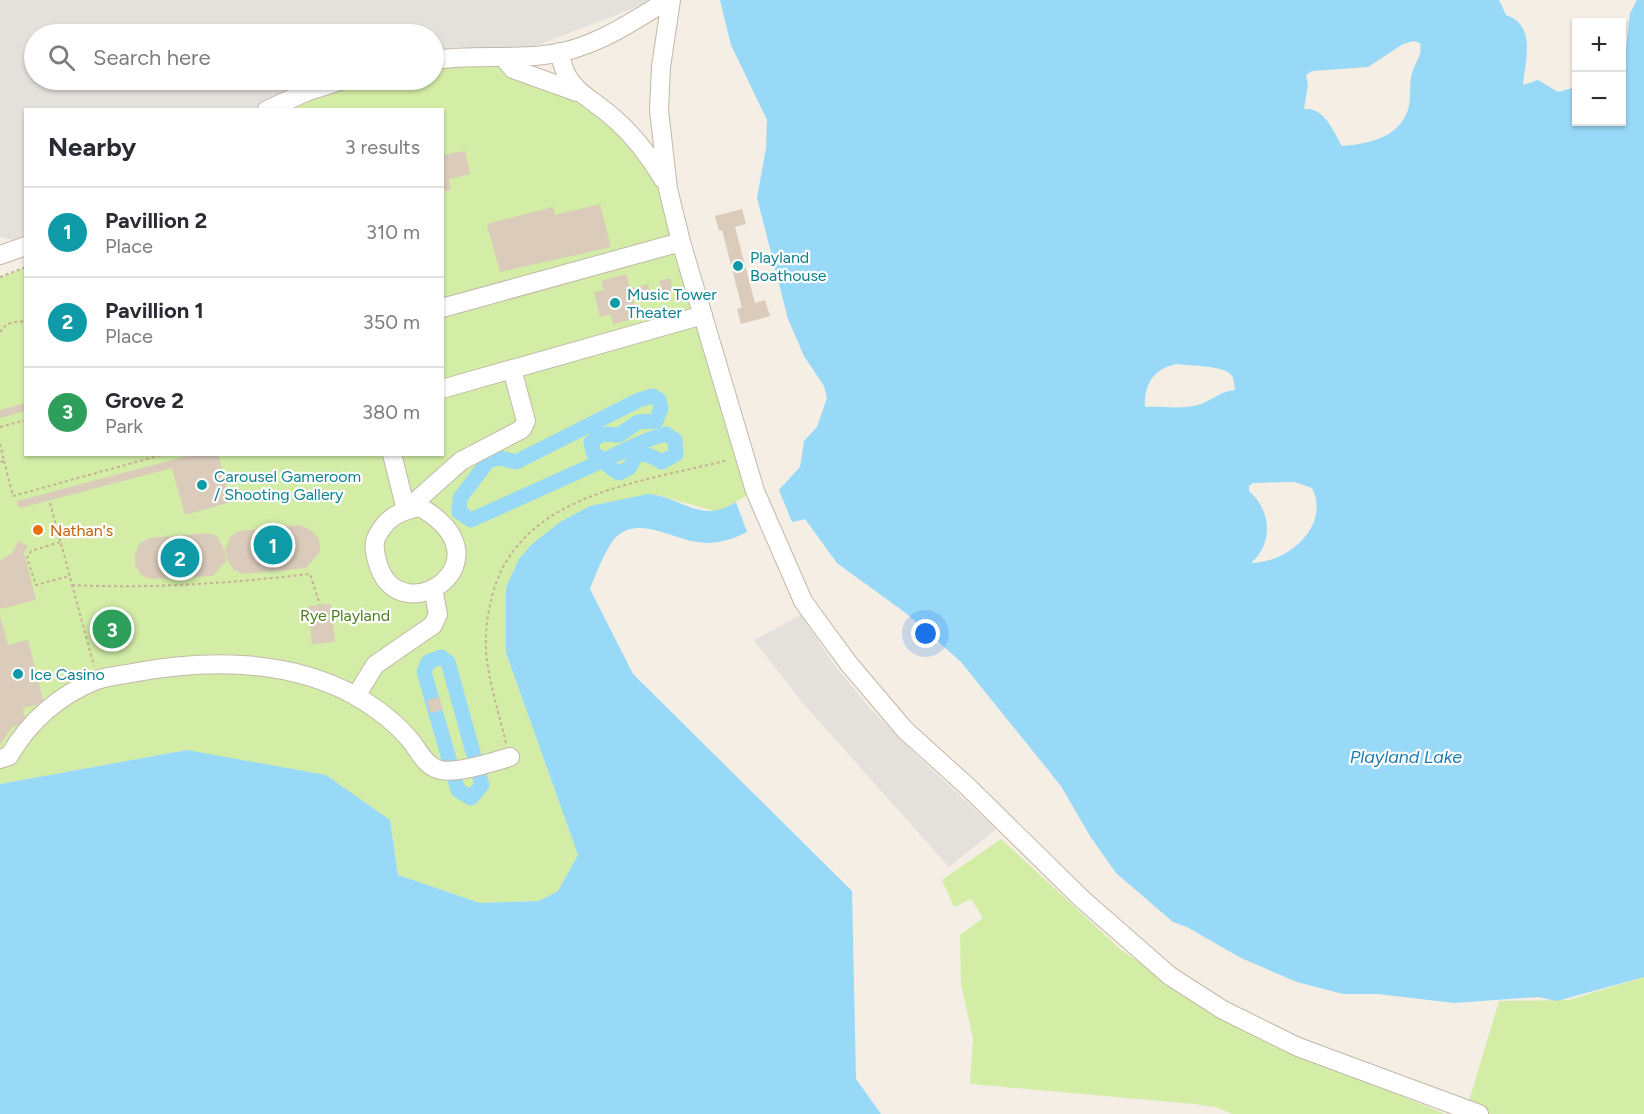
<!DOCTYPE html>
<meta charset="utf-8">
<style>
:root{--surface:#fff;--page:#f2f2f3;--text:#2b2b33;--muted:#7c7c81;--line:#e1e1e2;--accent:#ff2110}
body{margin:0;font-family:Figtree,sans-serif;background:var(--page);color:var(--text)}
.controls{position:absolute;right:18px;top:18px;display:grid;overflow:hidden;border-radius:0px;box-shadow:0 2px 4px #0004}
.controls button{width:54px;height:54px;display:grid;place-items:center;padding:0;border:0;border-bottom:2px solid var(--line);background:var(--surface);color:var(--text);font:30px sans-serif}
.you{position:absolute;left:926px;top:634px;width:21px;height:21px;margin:-15px;border:4px solid #fff;border-radius:50%;background:#1a73e8;box-shadow:0 0 0 9px #1a73e833}
.badge{display:grid;place-items:center;width:39px;height:39px;border-radius:50%;background:var(--accent);color:#fff;font-size:20px;font-weight:700}
.pin{position:absolute;translate:-50% -50%;border:3px solid #fff;box-shadow:0 2px 6px #0006}
.list{margin:0;padding:0;list-style:none}
h2{display:flex;justify-content:space-between;align-items:center;height:78px;margin:0;padding:0 24px;font-size:26px}
h2 small{font-size:20px;font-weight:400;color:var(--muted)}
.list li{display:grid;grid-template-columns:39px 1fr auto;gap:18px;align-items:center;box-sizing:border-box;height:90px;padding:0 24px;border-top:2px solid var(--line)}
.list b{display:block;font-size:22px;white-space:nowrap}
.list p{margin:0;font-size:20px;white-space:nowrap;color:var(--muted)}
.list em{font-size:20px;font-style:normal;color:var(--muted)}
.icon{flex:none;width:33px;height:33px;fill:none;stroke:currentColor;stroke-width:2;stroke-linecap:round;stroke-linejoin:round}
.map{position:relative;flex:none;width:1644px;height:1114px;overflow:hidden}
.search{position:absolute;background:var(--surface);box-shadow:0 2px 4px #0004;left:24px;top:24px;width:420px;height:66px;display:flex;align-items:center;gap:15px;box-sizing:border-box;padding:0 21px;border-radius:33px;color:var(--muted);font-size:22px}
.panel{position:absolute;background:var(--surface);box-shadow:0 2px 4px #0004;left:24px;top:108px;width:420px;height:348px;border-radius:0px}
.map>svg:first-child{display:block}
.green{fill:#d3eda7}
.parking{fill:#e4e1dd}
.water{fill:#98d9f8;fill-rule:evenodd}
.lines{fill:none;stroke-linecap:round;stroke-linejoin:round}
.canal{stroke:#98d9f8;stroke-width:15}
.building{fill:#dacbbb}
.minor-casing{stroke:#c3b8a8;stroke-width:20}
.path{stroke:#c4b095;stroke-width:2;stroke-dasharray:3 3;stroke-linecap:butt}
.minor{stroke:#fff;stroke-width:18}
.culture-dot{fill:#0f9aa8;stroke:#fff;stroke-width:2}
.food-dot{fill:#e8710a;stroke:#fff;stroke-width:2}
.labels{text-anchor:middle;stroke-width:4.5;stroke-linejoin:round;paint-order:stroke}
.culture-label{font-size:16px;fill:#0d838f;stroke:#fff;text-anchor:start}
.food-label{font-size:16px;fill:#c56008;stroke:#fff;text-anchor:start}
.park-label{font-size:16px;fill:#4b7f20;stroke:#fff}
.water-label{font-size:18px;font-style:italic;fill:#1e7cae;stroke:#fff}
</style>
<div class="map">
<svg width="1644" height="1114" viewBox="0 0 1644 1114">
<rect width="100%" height="100%" fill="#f4eee4"/>
<path class="green" d="M504 58 582 94 668 189 755 491 718 512 657 495 531 545 506 587V653L578 855 558 891 539 901 480 903 398 875 390 820 187 750 0 784V278L25 267 26 454H442V110L287 109 343 80H434V61Z
M1001 839 1120 949 1166 981 1384 1089 1445 1114H1232L1216 1107 1194 1104 970 1084 973 1038 961 985 960 935 983 918 971 899 954 907 942 880Z
M1644 977V1114H1465L1499 1001 1569 1000Z"/>
<path class="parking" d="M0 0H655L504 58 434 60V34H34V80H343L267 109 26 110 25 243 0 237Z
M801 615 832 662 868 706 917 756 996 829 949 867 801 701 754 640Z"/>
<path class="water" d="M720 0H1499L1506 15C1537 25 1525 61 1523 85L1538 80 1558 92 1576 87V122H1622V54L1626 49 1630 13 1637 0H1644V977L1557 1001 1538 997 1454 1003 1378 994H1343L1297 982 1241 958 1187 927 1173 922 1116 873 1090 836 1061 786 961 662 907 614 837 563 805 519 792 522 779 490 800 467 804 441 817 427 827 398 824 386 804 356 788 319 757 198 766 148 767 120 731 45ZM1414 41 1420 43C1423 55 1415 62 1412 73 1409 83 1411 95 1409 106 1402 137 1369 144 1342 146 1333 131 1325 107 1304 109L1308 85 1306 75 1312 71 1368 67 1403 44ZM1177 364C1189 366 1226 365 1232 376 1234 379 1234 386 1235 390 1221 391 1214 399 1201 404 1183 410 1163 406 1145 407 1144 384 1154 368 1177 364ZM1295 482 1312 488C1331 526 1288 563 1251 563 1273 544 1272 511 1249 491V486L1253 483Z
M648 494C683 497 701 525 736 502L747 532C731 540 715 545 698 542 673 539 640 516 617 536 607 545 595 576 590 589L633 674 852 891 856 1079 881 1114H0V784L187 750 326 775 390 820 398 875 480 903 539 901 558 891 578 855 506 653V587L519 559 531 545 560 522 590 506Z"/>
<g class="lines">
<path class="canal" d="M639 400 653 396 659 400 661 408 656 421 638 422 619 435 602 434 591 442 593 453C603 459 608 468 619 473L629 468 636 456C647 452 652 457 662 462L676 454 675 440 666 434C644 439 622 452 602 461 558 481 514 501 471 520L459 512 460 498 489 460 501 458 516 462 639 400
M441 657 448 662 482 785 471 798 458 790 424 672 428 662Z"/>
</g>
<path class="building" d="M465 151 470 174 449 179 451 190 442 191V155Z
M600 204 611 247 500 272 487 224 553 207 555 215Z
M742 209 746 224 735 227 755 303 765 300 770 316 741 324 737 309 742 308 722 230 719 231 715 216Z
M626 274 638 318 613 324 610 314 600 317 594 292 604 290 601 281Z
M670 278 673 290 663 293 659 281Z
M648 284 651 297 637 301 633 288Z
M26 403V411L0 418V410Z
M195 454H218L231 502 185 515 172 468 21 508 18 506 17 501Z
M301 525 312 531 319 539 320 552 306 568 244 574 234 570 228 561 225 550 230 537 239 531Z
M207 533 217 536 225 552 226 561 213 576 150 579 141 575 135 565V554L140 543 150 538Z
M19 541 28 546 24 553 36 600 0 609V561L12 553Z
M331 604 335 642 312 644 308 606Z
M0 616 8 645 28 640 44 703 23 708 26 723 12 727 0 745Z
M439 697 443 710 430 713 427 700Z"/>
<g class="lines">
<g class="minor-casing">
<path id="minor" d="M671 0 661 67 659 110 668 189 681 242 755 491 803 601 821 626 849 664 905 730 968 787 1082 899 1170 976 1223 1010 1298 1047 1479 1114
M560 52C565 92 591 96 617 121 636 138 650 157 663 179
M504 58 513 69 577 92
M434 60C470 55 508 59 544 55 586 51 623 28 658 6
M267 110 306 92 343 80
M0 255 26 246
M442 308 681 242
M442 389 703 315
M392 454 406 510 461 461 522 429 526 421 512 369
M420 507C513 561 402 633 379 567 376 558 372 545 377 536 387 517 400 511 420 507Z
M356 696 375 665 433 625 438 614 433 589
M0 759 9 756C29 722 59 695 97 680 108 676 121 675 132 673 206 659 288 659 354 695 375 707 396 723 411 741 418 750 424 763 435 768 451 777 492 762 510 757"/>
</g>
<path class="path" d="M0 277 26 267
M0 332 7 324 20 321 26 323
M0 427 26 420
M0 444 4 461 0 462
M4 461 13 496 165 454
M50 503 94 666
M60 542 31 551 27 558 36 585 69 576
M72 585C152 589 230 583 310 574L320 605
M506 743C500 718 492 692 488 667 483 640 487 612 495 586 527 492 644 482 728 460"/>
<use href="#minor" class="minor"/>
</g>
<g class="culture-dot">
<circle cx="738" cy="266" r="6"/>
<circle cx="615" cy="303" r="6"/>
<circle cx="202" cy="485" r="6"/>
<circle cx="18" cy="674" r="6"/>
</g>
<circle class="food-dot" cx="38" cy="530" r="6"/>
<g class="labels">
<g class="culture-label">
<text x="750" y="263">Playland<tspan x="750" dy="18">Boathouse</tspan></text>
<text x="627" y="300">Music Tower<tspan x="627" dy="18">Theater</tspan></text>
<text x="214" y="482">Carousel Gameroom<tspan x="214" dy="18">/ Shooting Gallery</tspan></text>
<text x="30" y="680">Ice Casino</text>
</g>
<g class="food-label">
<text x="50" y="536">Nathan's</text>
</g>
<g class="park-label">
<text x="345" y="621">Rye Playland</text>
</g>
<g class="water-label">
<text x="1406" y="763">Playland Lake</text>
</g>
</g>
</svg>
<div class="controls">
<button>+</button>
<button>−</button>
</div>
<div class="you"></div>
<div class="pin badge" style="left:273px;top:545px;background:#0f9aa8">1</div>
<div class="pin badge" style="left:180px;top:558px;background:#0f9aa8">2</div>
<div class="pin badge" style="left:112px;top:629px;background:#2e9e5b">3</div>
<div class="search"><svg class="icon" aria-label="search" viewBox="0 0 24 24"><circle cx="10" cy="10" r="6"/><path d="M15 15l6 6"/></svg>Search here</div>
<section class="panel">
<h2>Nearby<small>3 results</small></h2>
<ul class="list">
<li><span class="badge" style="background:#0f9aa8">1</span><div><b>Pavillion 2</b><p>Place</p></div><em>310 m</em></li>
<li><span class="badge" style="background:#0f9aa8">2</span><div><b>Pavillion 1</b><p>Place</p></div><em>350 m</em></li>
<li><span class="badge" style="background:#2e9e5b">3</span><div><b>Grove 2</b><p>Park</p></div><em>380 m</em></li>
</ul>
</section>
</div>
